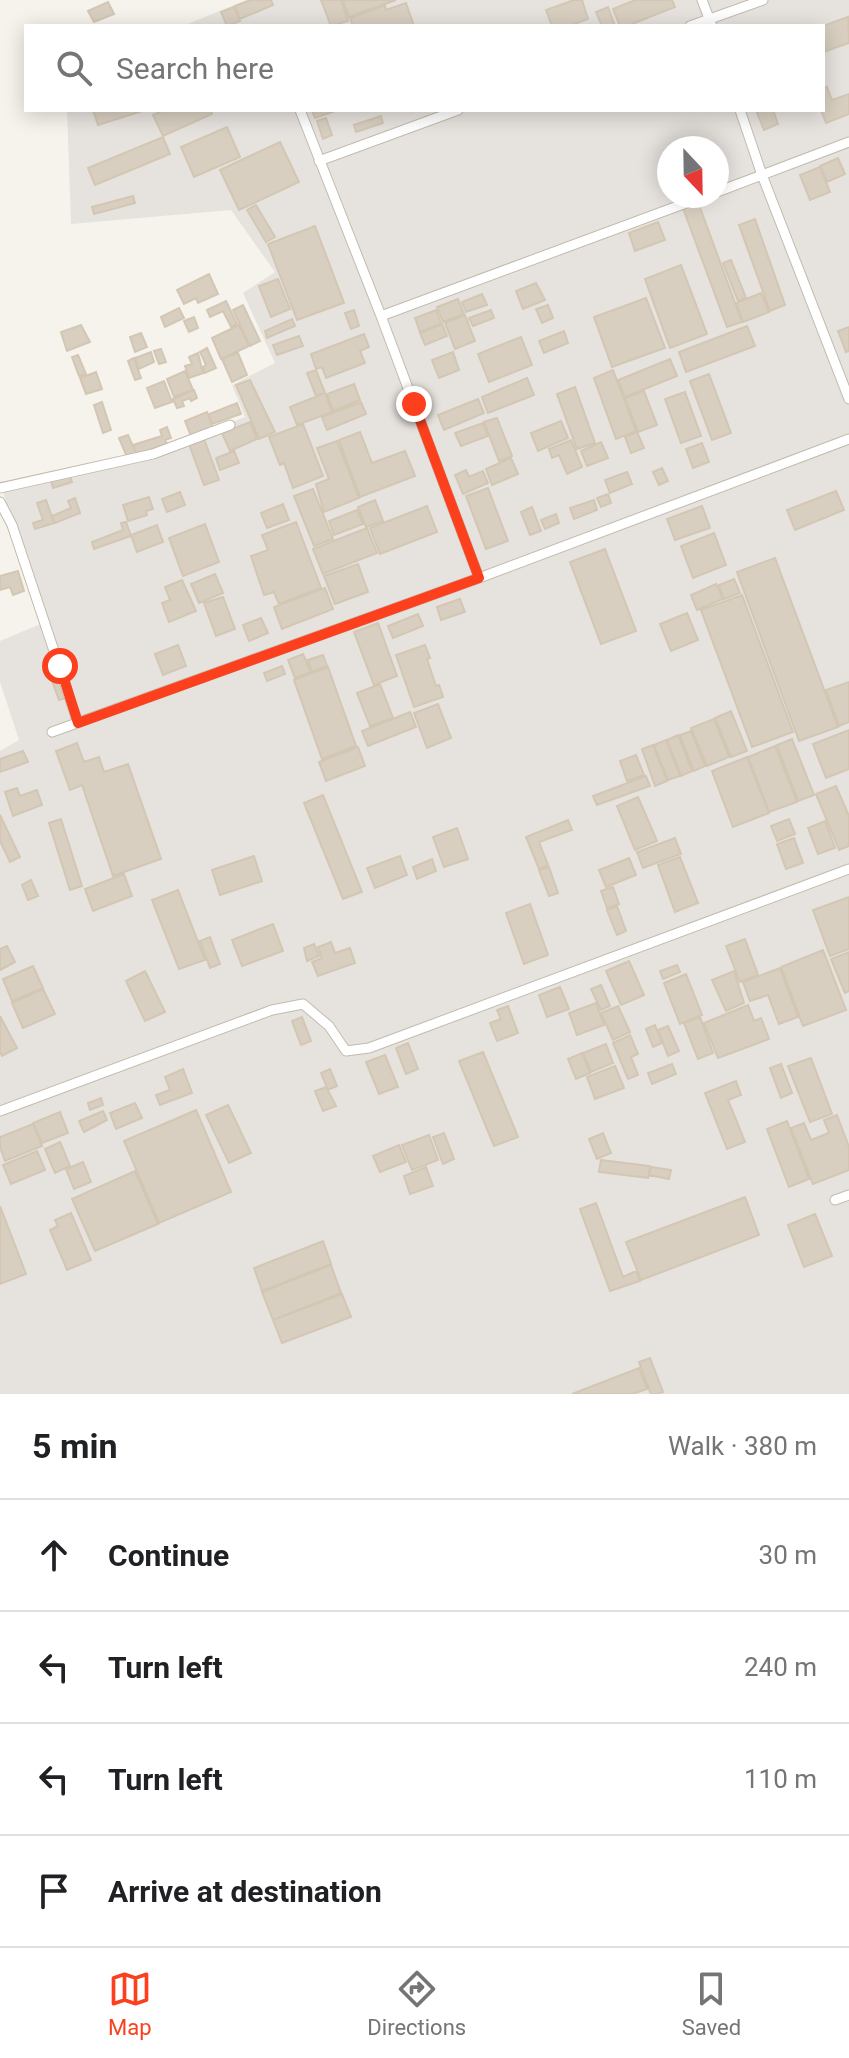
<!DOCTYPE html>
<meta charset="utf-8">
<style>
:root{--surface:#fff;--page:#f6f6f6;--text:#202124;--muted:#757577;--line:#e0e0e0;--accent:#fc3f1d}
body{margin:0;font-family:Roboto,sans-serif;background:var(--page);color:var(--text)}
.compass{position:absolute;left:657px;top:136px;width:72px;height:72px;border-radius:50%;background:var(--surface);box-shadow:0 4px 20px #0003;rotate:158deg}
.stop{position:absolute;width:24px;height:24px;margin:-18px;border:6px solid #fc3f1d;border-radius:50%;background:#fff}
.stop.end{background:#fc3f1d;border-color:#fff;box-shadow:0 2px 8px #0008}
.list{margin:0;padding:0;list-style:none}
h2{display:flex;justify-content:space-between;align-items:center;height:104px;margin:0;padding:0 32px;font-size:34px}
h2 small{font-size:26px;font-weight:400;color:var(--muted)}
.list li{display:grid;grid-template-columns:52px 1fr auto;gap:24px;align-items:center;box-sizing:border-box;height:112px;padding:0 32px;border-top:2px solid var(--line)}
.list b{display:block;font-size:30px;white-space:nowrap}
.list em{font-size:26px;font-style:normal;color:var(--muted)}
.icon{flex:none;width:44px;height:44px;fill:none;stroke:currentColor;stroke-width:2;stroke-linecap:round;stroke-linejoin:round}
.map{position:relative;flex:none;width:849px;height:1394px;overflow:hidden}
.search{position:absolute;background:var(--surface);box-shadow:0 4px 20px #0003;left:24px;right:24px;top:24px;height:88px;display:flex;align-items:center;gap:20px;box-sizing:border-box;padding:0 28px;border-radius:0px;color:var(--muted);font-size:30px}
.sheet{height:552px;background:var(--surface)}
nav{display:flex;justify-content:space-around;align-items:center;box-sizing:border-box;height:112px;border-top:2px solid var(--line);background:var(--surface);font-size:22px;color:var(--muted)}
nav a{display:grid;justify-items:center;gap:4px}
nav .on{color:var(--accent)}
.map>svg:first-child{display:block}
.industrial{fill:#e6e2dd;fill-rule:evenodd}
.building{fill:#d8cfc1;stroke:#d3c7b4;stroke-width:2}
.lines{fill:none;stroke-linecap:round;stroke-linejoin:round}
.street-casing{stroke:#c2bbae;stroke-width:11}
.street{stroke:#fff;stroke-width:9}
.route{stroke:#fc3f1d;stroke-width:10}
</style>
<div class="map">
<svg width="849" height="1394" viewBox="0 0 849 1394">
<rect width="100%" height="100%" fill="#f6f3ec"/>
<path class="industrial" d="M246 0H849V1394H0V751L19 740 0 682V641L43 623 0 482 129 463 245 417 232 385 275 363 243 293 275 272 231 210 71 224 67 110H823V26H183ZM669 148H717V196H669Z"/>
<path class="building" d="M251 0H271L273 5 240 19 235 6Z
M321 0H341L348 21 331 26Z
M343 0H396L349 17Z
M574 0H582L588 19 569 26H552L546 10Z
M635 0H672L675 7 627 26H620L613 9Z
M108 2 114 14 94 22 88 11Z
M406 3 414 26H353L350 18 385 5 386 10Z
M234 7 240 21 227 26 221 12Z
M608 7 615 26H602L596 12Z
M848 17 849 43 823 52V26Z
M827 87 832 100 849 94V114L826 123 821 110 823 88Z
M93 110H145L98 125Z
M164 110H211L212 114 163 136 153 115Z
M312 110H335V111L315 118Z
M756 110H773L778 124 764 130Z
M381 116 383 123 356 132 354 125Z
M326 118 332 135 323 139 317 121Z
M227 127 240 157 194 177 181 147Z
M163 137 170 154 95 185 88 168Z
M280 142 299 182 239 210 220 170Z
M838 158 845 174 827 182 820 166Z
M820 167 830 192 810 200 800 175Z
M133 196 135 203 94 214 92 207Z
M698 202 742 322 727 327 683 208Z
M256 205 275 237 266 242 247 210Z
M755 219 785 305 770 311 739 225Z
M658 222 665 240 635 251 629 233Z
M315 226 344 303 297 320 268 244Z
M731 260 746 298 738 301 723 263Z
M681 265 707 334 670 348 645 279Z
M209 274 218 294 198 303 196 298 184 304 177 290Z
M278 279 290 309 271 317 259 286Z
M536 283 545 300 523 309 516 291Z
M761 293 769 312 743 322 736 303Z
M482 294 487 305 466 312 462 302Z
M646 298 665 348 612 367 594 317Z
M458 299 464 314 443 322 437 307Z
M226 301 237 324 231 327 223 311 210 317 207 310Z
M243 305 260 341 250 346 233 310Z
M548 305 553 318 542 323 536 309Z
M179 308 184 318 165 327 161 317Z
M354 310 359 326 351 329 345 313Z
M436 310 441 324 420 332 415 318Z
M491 310 494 318 473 326 469 318Z
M465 315 475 341 455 349 445 323Z
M194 317 198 328 189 332 184 321Z
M292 319 295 326 267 338 265 331Z
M442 324 447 336 425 345 420 333Z
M81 325 90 342 67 351 61 332Z
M239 325 249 346 221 359 212 338Z
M747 326 755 346 686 372 679 352Z
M849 327V351L846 352 838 331Z
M564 331 568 343 544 353 539 341Z
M141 333 147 347 135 352 130 337Z
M364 334 369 347 360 351 365 363 326 378 322 367 316 369 311 354Z
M299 336 303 346 277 355 273 345Z
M521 337 532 365 489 382 478 354Z
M207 348 216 368 205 373 203 367 206 365 200 352Z
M161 349 166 362 159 364 154 351Z
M151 352 154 362 139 369 135 358Z
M453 352 459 370 439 378 432 360Z
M198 353 203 373 189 378 185 366 192 364 189 357Z
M238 353 247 375 232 382 222 359Z
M78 355 86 374 79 376 72 357Z
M134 358 141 378 135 380 128 361Z
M670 359 677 376 625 397 618 380Z
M316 370 325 393 316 396 307 373Z
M613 370 636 431 616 439 594 378Z
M185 371 193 390 174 397 167 379Z
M96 372 102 389 86 394 80 378Z
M709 374 731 433 712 440 690 381Z
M527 378 534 395 488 413 482 397Z
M250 380 275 432 259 439 236 385Z
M164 381 172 402 155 408 147 388Z
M354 384 360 400 333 411 327 394Z
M575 387 595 443 577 449 557 394Z
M194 390 197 398 191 401 190 398 182 401 184 406 177 408 173 399Z
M644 391 657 425 638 432 625 398Z
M685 392 701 436 681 443 665 399Z
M325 393 332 412 297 425 290 407Z
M478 399 484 413 444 430 438 415Z
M102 402 111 430 103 433 94 405Z
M361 402 366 414 327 430 322 417Z
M237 403 241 414 212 424 209 414Z
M207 412 213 428 191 436 185 421Z
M497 418 512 456 499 461 484 422Z
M561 421 568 438 538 451 531 433Z
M250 422 257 439 230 451 222 433Z
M483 423 488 436 461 446 455 433Z
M303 424 323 476 293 488 284 463 280 465 269 437Z
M167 427 171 438 165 440 167 444 136 454 133 445 162 436 160 430Z
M360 432 372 463 405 451 415 476 360 497 339 440Z
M637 432 644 448 631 453 625 437Z
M128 435 136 453 127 457 119 438Z
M204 439 219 480 204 485 189 444Z
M571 440 582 467 567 474 559 455 552 458 549 449Z
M337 441 359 498 324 512 316 484 329 479 317 448Z
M601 442 608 458 587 466 581 451Z
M702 443 709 462 693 468 686 449Z
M234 451 239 463 220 470 216 458Z
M511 458 518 474 492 485 486 469Z
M662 468 668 481 659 485 653 472Z
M466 470 469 477 483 471 488 483 463 494 455 475Z
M627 472 632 484 610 493 605 480Z
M70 475 72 482 53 488 51 481Z
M488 488 508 541 486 549 466 496Z
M313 489 333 539 314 546 294 496Z
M836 491 844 510 795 530 787 510Z
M180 492 185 505 167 512 162 499Z
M608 494 611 503 601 507 597 498Z
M149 497 153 509 146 511 147 515 128 521 123 505Z
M75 498 80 513 55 523 52 516 71 508 68 501Z
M46 500 54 523 35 529 33 523 43 520 37 503Z
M375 500 383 521 366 527 358 507Z
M594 500 597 510 574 519 570 508Z
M283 504 289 520 267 528 261 513Z
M427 506 437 532 380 554 370 528Z
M702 506 710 528 675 540 667 519Z
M532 507 541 531 530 535 521 512Z
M357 510 363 524 334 535 329 521Z
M556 514 559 523 545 529 541 520Z
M126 522 131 536 94 549 92 542 123 530 121 523Z
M296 522 321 588 279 604 274 592 264 595 251 556 268 550 262 535Z
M205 524 219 562 183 576 169 538Z
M157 525 163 542 137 552 131 535Z
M367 528 377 553 323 574 313 549Z
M714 533 726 565 693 578 681 546Z
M605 549 636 631 601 644 570 562Z
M775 558 838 727 799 741 737 572Z
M358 564 368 592 335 604 324 576Z
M18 571 24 591 13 595 10 587 0 590V576Z
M215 574 223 593 199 603 191 584Z
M734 579 740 593 724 599 719 585Z
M182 580 196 611 169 622 162 603 170 600 165 587Z
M716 584 723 599 697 610 691 595Z
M325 588 333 609 282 629 274 607Z
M742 595 793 732 752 747 701 610Z
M223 597 235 629 216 636 204 603Z
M460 599 465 612 441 620 437 607Z
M687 613 698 640 671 651 660 624Z
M418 614 423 626 393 638 388 626Z
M261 618 268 633 249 641 243 625Z
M378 623 397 676 374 685 354 632Z
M178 645 186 666 163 675 155 654Z
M425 645 430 658 427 659 436 686 439 685 443 697 414 707 396 655Z
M303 654 311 672 295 678 288 660Z
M323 655 327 666 312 672 308 660Z
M282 666 285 674 267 681 264 673Z
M328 667 356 746 322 759 294 680Z
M59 675 67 698 59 700 51 678Z
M849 682V722L839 726 826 690Z
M380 684 393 718 370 726 357 693Z
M438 704 451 738 427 748 414 713Z
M731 711 747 751 731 757 715 718Z
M410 712 416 727 368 746 362 731Z
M714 719 729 757 707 766 691 728Z
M849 730V769L826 778 813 744Z
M691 731 705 766 694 771 680 735Z
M678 735 692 771 681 776 667 740Z
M792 739 814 795 798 801 777 745Z
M666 740 680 776 668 780 654 745Z
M77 743 84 762 99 757 104 772 128 764 161 859 113 876 82 785 70 790 56 751Z
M653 745 667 781 655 786 642 749Z
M775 746 797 802 769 812 748 757Z
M358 747 365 766 326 781 319 762Z
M23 751 28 762 0 772V759Z
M636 755 644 775 627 781 620 761Z
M747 757 769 813 733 827 712 771Z
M646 776 650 786 597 805 593 796Z
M836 786 849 816V846L839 850 816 794Z
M17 788 20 796 37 790 42 805 13 816 5 792Z
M323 795 362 892 343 899 304 803Z
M638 797 657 841 635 850 617 806Z
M0 815 20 857 10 862 0 841Z
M61 819 82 886 70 890 49 823Z
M789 819 795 834 777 841 771 826Z
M568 820 572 830 539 842 548 865 539 869 526 837Z
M825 821 835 848 818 854 808 828Z
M457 828 468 859 444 867 433 837Z
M675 838 681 854 643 868 637 852Z
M794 838 803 863 786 869 777 844Z
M254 856 262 881 220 895 212 870Z
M400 856 407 875 375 888 367 868Z
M680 857 698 903 675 912 658 865Z
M629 858 636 875 606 887 599 870Z
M432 859 436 871 417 879 413 867Z
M549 867 558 893 549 896 539 870Z
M124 874 132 896 93 911 85 889Z
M31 880 38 896 28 900 22 885Z
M613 887 619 904 607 908 601 891Z
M178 890 205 960 179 969 152 900Z
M849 897V949L830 956 813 910Z
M530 904 548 955 524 964 506 913Z
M617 906 626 931 617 935 607 910Z
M273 924 283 951 242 966 232 940Z
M210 937 220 964 210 968 200 941Z
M745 939 758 975 740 982 726 946Z
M331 942 335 953 350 948 355 963 318 976 312 962 322 958 318 947Z
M314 944 319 956 307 961 304 948Z
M7 946 15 962 0 970V949Z
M823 950 846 1010 803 1026 781 967Z
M849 952V991L845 993 831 959Z
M629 961 644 995 621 1005 606 971Z
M677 965 680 972 663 979 660 971Z
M33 966 43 988 12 1001 3 979Z
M780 968 798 1017 779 1024 768 995 750 1001 743 982Z
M145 971 165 1012 145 1021 126 981Z
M734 971 744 1003 726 1011 712 980Z
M686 974 702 1015 680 1024 664 983Z
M601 985 610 1006 601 1010 591 989Z
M560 987 569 1009 547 1017 539 995Z
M43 989 55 1014 23 1028 12 1003Z
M596 1003 604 1025 577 1035 569 1013Z
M748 1005 754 1021 761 1018 769 1039 718 1058 704 1023Z
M508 1006 518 1033 497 1041 490 1023 501 1019 497 1010Z
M618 1006 630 1032 613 1040 601 1013Z
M0 1016 17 1048 2 1056 0 1052Z
M302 1017 311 1041 301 1045 292 1021Z
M700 1017 713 1053 698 1059 684 1023Z
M655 1025 662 1043 653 1047 646 1029Z
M668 1026 679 1051 668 1056 658 1030Z
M630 1035 638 1054 631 1057 638 1075 628 1079 613 1043Z
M408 1043 418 1069 406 1074 396 1048Z
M606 1044 613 1063 591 1072 583 1053Z
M483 1052 518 1137 494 1146 459 1061Z
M582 1053 590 1073 576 1079 568 1059Z
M385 1055 398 1087 379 1094 366 1062Z
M811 1058 832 1114 810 1122 788 1066Z
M672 1064 676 1074 652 1084 648 1073Z
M781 1064 792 1093 781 1098 770 1068Z
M615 1066 624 1088 595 1099 587 1077Z
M183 1069 192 1093 160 1105 156 1095 170 1090 165 1077Z
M330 1069 337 1086 328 1090 321 1073Z
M736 1081 741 1095 728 1100 745 1142 727 1149 705 1093Z
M326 1087 336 1106 323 1111 315 1091Z
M101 1098 103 1105 90 1110 88 1103Z
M135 1103 142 1118 116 1129 110 1113Z
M228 1105 251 1153 229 1163 206 1115Z
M196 1110 231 1192 159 1223 124 1141Z
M103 1111 107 1120 84 1132 79 1121Z
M60 1112 68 1133 42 1143 33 1123Z
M837 1115 849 1147V1170L813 1184 791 1128 804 1123 811 1140 829 1133 824 1120Z
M787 1121 809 1179 789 1187 767 1129Z
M33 1124 42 1146 5 1161 0 1147V1137Z
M444 1133 454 1159 443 1164 433 1137Z
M603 1133 611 1153 597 1159 589 1139Z
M429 1135 438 1160 412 1170 402 1145Z
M60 1142 70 1166 55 1173 45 1149Z
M399 1145 406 1162 380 1172 373 1156Z
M37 1151 45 1170 11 1184 3 1165Z
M601 1160 650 1166 648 1178 599 1172Z
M83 1162 91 1182 74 1189 66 1169Z
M426 1167 433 1186 410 1194 404 1176Z
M651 1167 671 1170 669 1179 649 1175Z
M135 1171 158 1224 95 1251 72 1199Z
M745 1197 759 1235 641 1280 626 1242Z
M596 1203 623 1277 636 1271 640 1281 610 1291 580 1209Z
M0 1206 26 1274 0 1284Z
M71 1213 91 1260 67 1270 50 1230 58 1226 55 1220Z
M815 1214 832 1256 804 1267 788 1225Z
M323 1241 331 1264 262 1291 254 1268Z
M331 1265 341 1293 273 1320 262 1292Z
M342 1294 351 1317 282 1343 273 1320Z
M650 1358 663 1392 657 1394H651L639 1362Z
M639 1368 647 1389 632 1394H572Z"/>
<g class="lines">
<g class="street-casing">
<path id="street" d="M702 0 712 26
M690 26 763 0
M300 110 381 316 479 578
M740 110 762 175 849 399
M319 161 458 110
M717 192 849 142
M381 316 705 196
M0 488 153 454 230 425
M0 502 12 525 78 723
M52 732 479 578 849 439
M0 1111 272 1010 303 1004 329 1026 346 1051 369 1048 849 869
M835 1200 849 1195"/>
</g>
<use href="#street" class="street"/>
</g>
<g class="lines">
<path class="route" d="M60 666 78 723 479 578 414 404"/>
</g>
</svg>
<svg class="compass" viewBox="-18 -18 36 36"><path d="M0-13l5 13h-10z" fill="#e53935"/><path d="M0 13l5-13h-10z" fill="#757577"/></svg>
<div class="stop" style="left:60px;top:666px"></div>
<div class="stop end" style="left:414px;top:404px"></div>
<div class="search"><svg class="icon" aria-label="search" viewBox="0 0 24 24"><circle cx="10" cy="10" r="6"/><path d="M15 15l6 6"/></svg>Search here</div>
</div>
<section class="sheet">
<h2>5 min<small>Walk · 380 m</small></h2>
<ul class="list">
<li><svg class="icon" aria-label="ahead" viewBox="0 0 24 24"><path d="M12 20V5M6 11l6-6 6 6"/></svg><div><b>Continue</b></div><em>30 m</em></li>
<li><svg class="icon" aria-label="left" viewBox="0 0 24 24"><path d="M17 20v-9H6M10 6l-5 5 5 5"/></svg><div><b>Turn left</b></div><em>240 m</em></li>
<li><svg class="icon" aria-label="left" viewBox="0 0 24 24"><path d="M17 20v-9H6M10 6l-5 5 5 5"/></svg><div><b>Turn left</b></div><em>110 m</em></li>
<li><svg class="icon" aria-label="arrive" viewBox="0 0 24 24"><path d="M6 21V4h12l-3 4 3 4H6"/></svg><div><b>Arrive at destination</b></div></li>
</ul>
</section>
<nav>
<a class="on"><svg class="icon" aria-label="map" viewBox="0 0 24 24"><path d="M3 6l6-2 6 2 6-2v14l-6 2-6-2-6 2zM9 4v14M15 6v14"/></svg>Map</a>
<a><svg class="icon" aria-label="directions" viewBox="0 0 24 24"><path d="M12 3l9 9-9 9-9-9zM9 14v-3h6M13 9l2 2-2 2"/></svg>Directions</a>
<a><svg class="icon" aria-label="saved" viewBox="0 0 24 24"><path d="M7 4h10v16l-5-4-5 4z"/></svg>Saved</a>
</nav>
